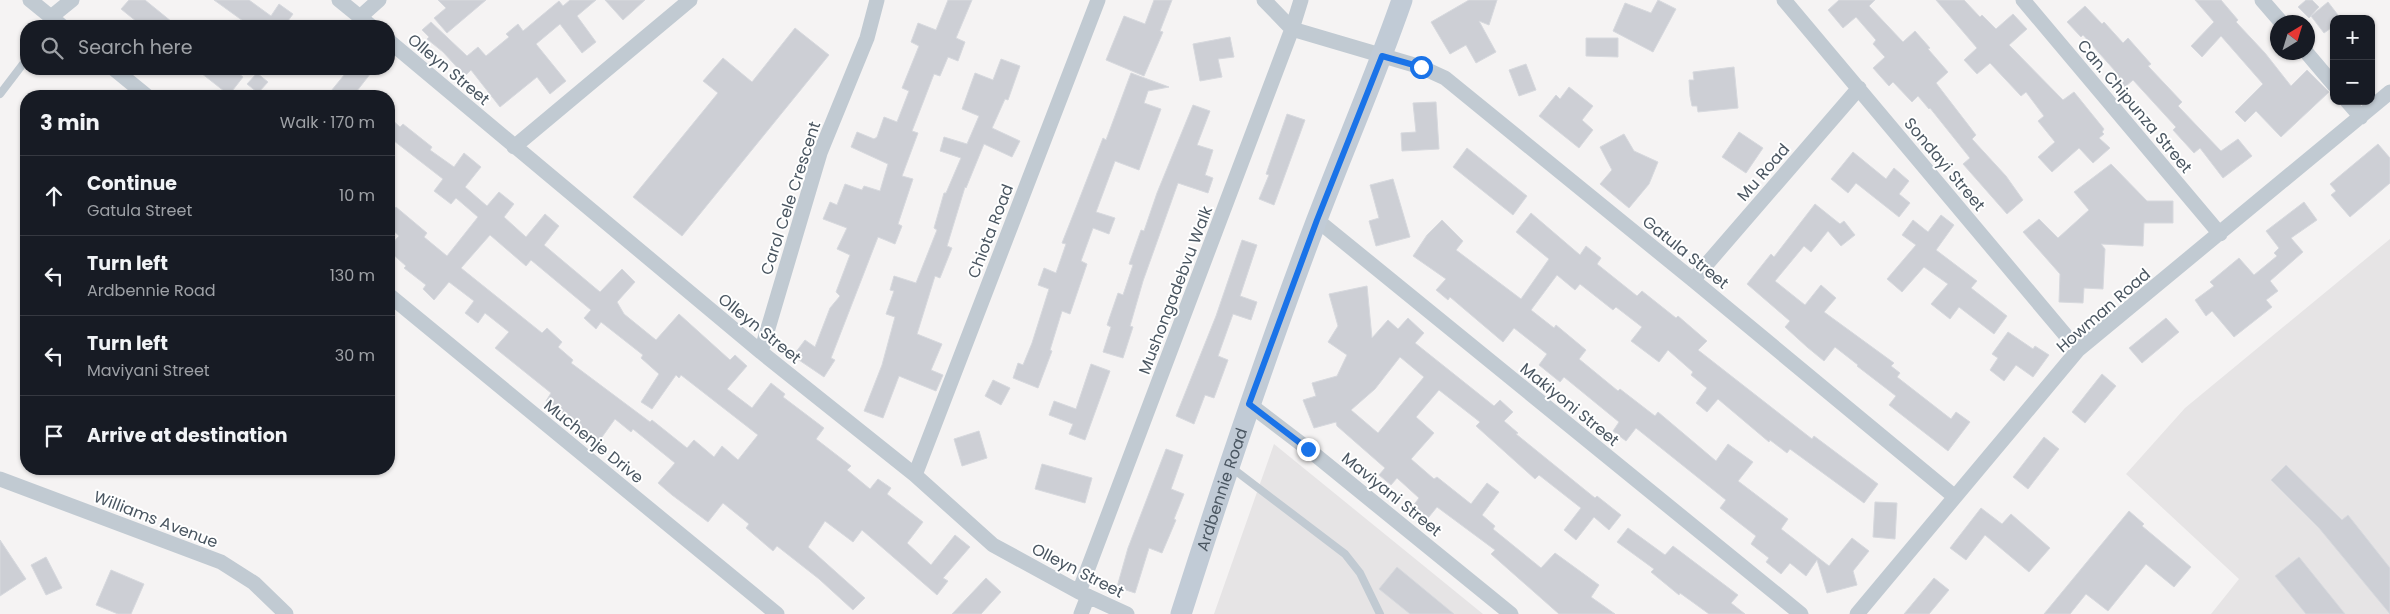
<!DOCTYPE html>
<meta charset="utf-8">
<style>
:root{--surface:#171b24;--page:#242831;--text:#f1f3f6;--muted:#9ea1a6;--line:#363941}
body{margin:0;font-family:Poppins,sans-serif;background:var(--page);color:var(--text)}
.controls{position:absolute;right:15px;top:15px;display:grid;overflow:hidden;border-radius:10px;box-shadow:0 1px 4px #0004}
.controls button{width:45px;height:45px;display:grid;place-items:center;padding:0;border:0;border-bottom:1px solid var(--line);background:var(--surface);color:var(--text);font:25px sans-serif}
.compass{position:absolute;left:2270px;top:15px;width:45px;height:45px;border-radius:50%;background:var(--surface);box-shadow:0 1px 4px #0004;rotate:38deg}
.stop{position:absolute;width:15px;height:15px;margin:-11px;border:4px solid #1a73e8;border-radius:50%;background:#fff}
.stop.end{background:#1a73e8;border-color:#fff;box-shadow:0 1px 5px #0008}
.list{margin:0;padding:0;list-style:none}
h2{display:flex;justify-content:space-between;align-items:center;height:65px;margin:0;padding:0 20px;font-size:21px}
h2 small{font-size:16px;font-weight:400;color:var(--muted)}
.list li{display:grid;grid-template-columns:32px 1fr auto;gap:15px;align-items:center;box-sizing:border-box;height:80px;padding:0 20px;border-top:1px solid var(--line)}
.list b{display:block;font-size:19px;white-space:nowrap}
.list p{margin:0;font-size:16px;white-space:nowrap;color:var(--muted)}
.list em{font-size:16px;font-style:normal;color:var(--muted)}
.icon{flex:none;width:28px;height:28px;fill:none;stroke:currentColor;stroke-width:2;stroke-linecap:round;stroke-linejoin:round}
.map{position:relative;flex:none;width:2390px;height:614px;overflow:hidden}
.search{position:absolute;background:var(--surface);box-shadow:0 1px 4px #0004;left:20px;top:20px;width:375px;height:55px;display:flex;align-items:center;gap:12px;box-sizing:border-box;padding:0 18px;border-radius:20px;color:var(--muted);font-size:19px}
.panel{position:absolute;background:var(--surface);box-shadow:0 1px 4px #0004;left:20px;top:90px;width:375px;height:385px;border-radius:20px}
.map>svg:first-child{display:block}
.education{fill:#e6e4e5}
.building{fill:#cdcfd5;stroke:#d7d9de;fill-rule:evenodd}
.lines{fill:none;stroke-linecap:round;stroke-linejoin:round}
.service{stroke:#c1cad2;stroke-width:8}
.minor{stroke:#c1cad2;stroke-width:15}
.secondary{stroke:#c1cbd6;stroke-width:21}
.route{stroke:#1a73e8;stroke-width:6}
.labels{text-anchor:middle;stroke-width:4;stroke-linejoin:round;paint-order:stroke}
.street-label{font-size:16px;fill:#4a5661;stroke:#fff}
</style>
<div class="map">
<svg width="2390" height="614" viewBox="0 0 2390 614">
<rect width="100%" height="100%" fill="#f5f3f3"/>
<path class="education" d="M2390 239V614H2211L2239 579 2126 474 2185 408Z
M1274 444 1483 614H1214Z"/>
<path class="building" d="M129 0H145L177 26H142L121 9Z
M214 0H249L271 16 279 4 293 14 285 25 286 26H250Z
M438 0H486L447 33 434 18 446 8Z
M570 0H596L577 16 596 42 582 53 560 24 536 44 566 81 550 94 537 77 500 107 471 70 465 76 443 52 427 39 429 37 422 30 431 22 467 56 478 47 486 56 509 37 506 34 518 24 523 31 559 1 563 6Z
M605 0H645L623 20Z
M948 0H972L956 38 965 42 958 61 948 57 940 76 934 74 912 131 918 133 902 176 913 179 898 224 902 226 895 244 878 237 831 358 835 360 824 377 793 356 805 340 815 347 830 308 840 296 836 292 850 255 837 249 847 228 823 219 830 202 837 205 845 184 862 190 864 186 880 191 888 164 851 147 857 132 874 139 877 137 884 117 897 122 909 91 902 88 919 46 911 42 918 23 936 30Z
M1154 0H1172L1160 31 1163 32 1144 76 1106 60 1124 16 1145 24Z
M1469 0H1497L1489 25 1479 21 1496 52 1476 63 1466 45 1450 54 1431 22Z
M1658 0 1676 9 1653 52 1613 31 1625 3 1651 13Z
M1839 0H1875L1869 6 1903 42 1915 31 1930 48 1928 49 1948 72 1936 83 1976 135 1972 139 2006 176 2023 200 2007 214 1963 164 1970 158 1930 108 1929 109 1918 96 1912 102 1893 82 1889 86 1873 68 1885 57 1873 44 1876 40 1856 17 1843 28 1828 10Z
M1936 0H1964L1980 17 1982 15 1996 29 2013 14 2027 29 2009 45 2063 100 2074 92 2104 129 2102 132 2104 134 2099 138 2110 148 2093 163 2079 148 2052 172 2038 157 2055 142 2038 121 2044 116 2026 92 2021 96 1990 63 1977 74 1964 60 1977 48Z
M2195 0H2221L2238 20 2236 22 2265 53 2291 86 2307 70 2329 92 2281 137 2256 111 2245 122 2235 112 2263 84 2221 36 2202 57 2191 46 2214 22Z
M2306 0H2312L2319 7 2309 18 2298 7Z
M2328 2 2341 19H2334V26L2324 33 2311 16Z
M2085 6 2102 24 2104 22 2123 43 2128 38 2151 64 2148 66 2182 102 2178 106 2221 151 2238 139 2252 156 2223 178 2200 148 2194 153 2173 130 2176 127 2133 80 2125 87 2114 74 2116 72 2083 35 2081 37 2067 22Z
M795 28 829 55 682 236 633 197 718 93 703 81 723 58 752 82Z
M1230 37 1234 57 1218 59 1222 77 1200 81 1193 44Z
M1586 38H1618V57L1586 56Z
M1001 59 1020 66 1008 100 1005 99 992 128 1020 141 1012 157 984 144 966 188 965 187 947 246 952 248 940 278 935 276 917 334 942 344 931 370 943 375 936 391 899 376 883 418 864 411 882 365 895 317 886 314 894 291 890 290 894 276 916 283 937 230 934 228 944 193H946L961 158 940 151 944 137 967 144 979 116 962 109 975 73 993 80Z
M1526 64 1536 90 1519 96 1509 70Z
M1734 67 1738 108 1698 112 1697 106H1692L1690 96 1689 80H1694L1693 72Z
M196 69H233L243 77 229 95Z
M349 69H374L353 96H327Z
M257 73 268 82 258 93 247 84Z
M1131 73 1169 87 1148 91 1144 103 1161 109 1139 170 1115 161 1096 212 1115 218 1109 234 1093 228 1081 261 1087 264 1070 314 1062 311 1050 350 1052 351 1038 388 1013 378 1018 363 1023 365 1032 343 1049 289 1038 285 1044 268 1056 273 1066 244 1062 243 1077 205 1103 138 1106 140Z
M1569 87 1593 106 1582 120 1593 130 1579 148 1539 116 1556 95 1560 99Z
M1436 102 1439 149 1402 151 1401 133 1416 132 1413 103Z
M1193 105 1210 111 1197 145 1213 150 1205 175 1213 178 1208 193 1178 183 1143 281 1130 326 1133 327 1123 358 1103 352 1111 327 1107 325 1118 293 1123 295 1133 265 1129 264 1141 230 1144 231 1157 193Z
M1287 114 1305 120 1274 205 1259 199 1269 175 1266 174Z
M389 117 400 127 403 124 432 147 430 150 454 167 464 153 481 167 465 187 487 206 499 192 514 204 504 217 526 237 545 214 559 226 544 245 600 292 622 269 635 282 617 302 624 314 656 340 679 314 730 360 735 355 747 366 727 389 752 408 771 383 785 394 783 397 824 428 816 439 851 466 847 470 870 489 878 479 891 488 887 494 923 522 907 543 931 565 955 535 970 547 943 578 948 581 937 595 862 530 853 542 825 521 808 547 865 598 853 610 819 579 777 546 773 551 746 528 749 524 723 503 708 522 672 495 658 483 675 463 633 429 631 432 615 419 597 444 580 432 583 428 546 401 551 393 495 348 509 332 485 313 478 323 465 313 474 301 449 282 434 300 423 289 426 285 404 268 406 266 389 251V247L399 236 389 227V215L396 207 427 233 424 237 447 256 478 217 456 198 451 204 434 191 443 179 389 137ZM490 235 526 266 531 260 591 310 584 318 596 329 601 322 643 355 641 358 659 374 641 402 652 409 676 375 679 378 681 375 758 435 738 460 722 446 714 457 694 440 687 448 652 420 650 422 571 363 573 360 558 347 562 342 547 328 542 333 461 268Z
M1739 132 1763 148 1746 173 1722 157Z
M1624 134 1634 151 1658 162 1649 184 1629 208 1600 184 1612 170 1600 147Z
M2378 144 2390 158V183L2350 217 2331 195 2336 191 2330 184Z
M1467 148 1527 196 1513 215 1453 167Z
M1853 152 1886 179 1894 168 1909 181 1899 194 1910 203 1899 217 1856 183 1848 193 1831 179Z
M2111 164 2147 201H2173V223H2144L2143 246 2101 244 2105 249 2103 289 2084 288 2083 303 2059 302 2060 274 2023 232 2039 219 2058 238 2089 210 2074 192Z
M1393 179 1410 237 1376 246 1369 221 1379 218 1370 185Z
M2304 202 2317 220 2291 238 2303 252 2270 281 2278 291 2266 300 2272 307 2234 337 2212 311 2206 316 2195 300 2214 286 2210 282 2239 258 2254 275 2277 256 2274 253 2279 248 2266 231Z
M1815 204 1840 224 1844 221 1855 235 1841 246 1828 231 1811 252 1804 246 1775 281 1805 305 1821 285 1836 298 1824 312 1894 363 1891 366 1900 373 1897 377 1951 419 1956 412 1970 422 1948 451 1889 405 1896 396 1857 366 1858 365 1835 347 1824 361 1807 347 1785 327 1790 321 1747 284 1771 254 1774 257Z
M1531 213 1580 255 1586 246 1601 258 1597 264 1637 296 1642 291 1676 318 1678 316 1707 341 1698 350 1812 439 1814 436 1878 484 1864 503 1790 449 1787 453 1770 440 1769 442 1718 399 1707 412 1696 403 1707 388 1691 375 1693 372 1668 350 1659 362 1631 341 1642 327 1616 307 1613 310 1580 284 1575 290 1557 275 1531 310 1554 328 1556 325 1586 350 1579 359 1618 391 1620 389 1655 416 1658 412 1716 461 1728 444 1753 462 1738 481 1788 519 1781 529 1829 566 1852 538 1869 551 1853 571 1857 585 1827 593 1817 560 1806 576 1790 563 1781 574 1766 562 1769 558 1751 544 1756 536 1720 508 1726 500 1636 428 1626 441 1613 431 1619 422 1564 377 1560 382 1539 365 1547 354 1514 328 1503 342 1450 297 1448 300 1436 290 1446 279 1413 256 1427 235 1442 220 1463 241 1456 250 1521 299 1549 259 1516 232Z
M1941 215 1954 225 1936 250 1977 281 1971 288 2007 316 1994 334 1959 307 1950 319 1931 304 1948 284 1924 267 1902 292 1887 279 1916 245 1902 235 1913 220 1928 232Z
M1242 240 1257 245 1240 296 1257 302 1251 320 1233 314 1218 356 1228 360 1214 398 1205 395 1194 424 1176 416 1216 316Z
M1367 286 1372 338 1388 320 1398 329 1408 318 1424 333 1415 343 1494 406 1500 400 1513 412 1504 421 1518 433 1516 434 1595 498 1597 496 1621 515 1609 530 1594 517 1576 540 1564 530 1581 508 1539 475 1535 479 1476 426 1480 422 1439 390 1416 417 1434 433 1411 459 1434 479 1437 477 1471 504 1487 483 1499 492 1482 515 1495 526 1493 529 1541 568 1555 553 1599 585 1591 597 1615 614H1559L1491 554 1495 550 1437 507 1424 523 1409 511 1419 498 1397 478 1391 485 1379 475 1385 468 1337 426 1336 422 1314 428 1303 400 1316 396 1312 383 1337 376 1347 355 1328 342 1338 326 1329 294ZM1400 357 1424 377 1378 433 1351 410 1375 389Z
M2166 318 2179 332 2142 363 2129 348Z
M2008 332 2033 349 2035 346 2049 355 2033 377 2016 365 2004 381 1990 370 1998 358 1992 354Z
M1091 364 1110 371 1085 440 1069 434 1073 424 1049 415 1054 401 1076 409Z
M2102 374 2116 386 2085 423 2072 412Z
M993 380 1010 388 1001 405 985 396Z
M979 431 987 458 962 466 954 439Z
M2044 437 2059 449 2028 489 2013 477Z
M1166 449 1183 455 1171 489 1184 494 1174 519 1176 520 1162 553 1149 548 1135 593 1117 587 1128 548Z
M1042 464 1092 478 1085 503 1035 489Z
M2286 465 2342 520 2348 515 2390 568V614L2319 528 2271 480Z
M1875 502 1897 503 1895 539 1873 537Z
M1981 508 2002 524 2011 514 2050 548 2029 572 1985 535 1966 560 1950 548Z
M2129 511 2144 524 2142 526 2191 567 2174 587 2146 564 2108 611 2086 594 2070 614H2044Z
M1628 528 1665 555 1673 546 1738 595 1731 603 1745 614H1709L1680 593 1679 595 1651 572 1654 569 1617 542Z
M0 540 26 579 0 596Z
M46 557 62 588 46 595 31 565Z
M2299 557 2337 604 2345 614H2306L2275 576Z
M1397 567 1454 614H1410L1379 589Z
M111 570 144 584 131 614H118L96 605Z
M986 578 1001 592 981 614H952Z
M1934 578 1949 590 1929 614H1904Z"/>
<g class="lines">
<path class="service" d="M0 94 26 60
M1232 468 1345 554 1360 573 1380 614"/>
<path class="minor" d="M30 0 62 26
M339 0 371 26
M1264 0 1292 29 1421 67 1445 78 1693 280 1955 497
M1784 0 2078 350
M2023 0 2220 234
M2262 0 2281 22
M51 17 72 0
M360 17 379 0
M389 41 761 352 915 475 993 545 1079 592 1127 614
M2306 52 2334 85
M114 69 147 96
M2347 101 2361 117
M514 147 690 0
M1317 220 1801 614
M1693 280 1859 88
M389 295 777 614
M761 352 820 153 867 38 877 0
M1249 404 1308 449 1511 614
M915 475 1098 0
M0 479 221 562 254 583 286 614
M1079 592 1292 29 1301 0
M1081 614 1088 596
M1857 614 2078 350 2390 92"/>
<path class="secondary" id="s1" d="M1181 614C1223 482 1267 351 1316 222 1344 148 1376 75 1402 0"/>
</g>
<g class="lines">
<path class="route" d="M1308 449 1249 404 1317 220 1382 56 1421 67"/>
</g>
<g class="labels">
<g class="street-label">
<text transform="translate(449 69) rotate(40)" y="6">Olleyn Street</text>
<text transform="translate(2135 106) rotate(50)" y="6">Can. Chipunza Street</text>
<text transform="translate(1945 164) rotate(50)" y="6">Sondayi Street</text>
<text transform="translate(1763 172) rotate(-49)" y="6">Mu Road</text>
<text transform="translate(790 198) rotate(-72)" y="6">Carol Cele Crescent</text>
<text transform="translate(990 231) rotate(-69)" y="6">Chiota Road</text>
<text transform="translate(1686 252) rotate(39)" y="6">Gatula Street</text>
<text transform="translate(1175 290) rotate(-69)" y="6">Mushongadebvu Walk</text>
<text transform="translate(2103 310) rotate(-41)" y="6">Howman Road</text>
<text transform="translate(760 328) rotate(39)" y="6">Olleyn Street</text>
<text transform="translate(1570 404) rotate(39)" y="6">Makiyoni Street</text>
<text transform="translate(594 441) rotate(39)" y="6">Muchenje Drive</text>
<text dy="6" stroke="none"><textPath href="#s1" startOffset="131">Ardbennie Road</textPath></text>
<text transform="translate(1392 494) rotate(39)" y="6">Maviyani Street</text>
<text transform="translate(156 519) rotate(21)" y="6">Williams Avenue</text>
<text transform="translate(1078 570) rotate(27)" y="6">Olleyn Street</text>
</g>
</g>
</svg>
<div class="controls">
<button>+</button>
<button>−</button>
</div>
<svg class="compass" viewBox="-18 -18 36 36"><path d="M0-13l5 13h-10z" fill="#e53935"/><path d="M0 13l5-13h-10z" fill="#9ea1a6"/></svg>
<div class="stop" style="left:1421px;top:67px"></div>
<div class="stop end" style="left:1308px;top:449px"></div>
<div class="search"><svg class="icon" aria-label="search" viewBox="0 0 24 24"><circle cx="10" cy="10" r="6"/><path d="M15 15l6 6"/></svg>Search here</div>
<section class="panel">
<h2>3 min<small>Walk · 170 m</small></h2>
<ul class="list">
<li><svg class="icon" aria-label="ahead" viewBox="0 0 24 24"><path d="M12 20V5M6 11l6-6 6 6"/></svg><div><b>Continue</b><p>Gatula Street</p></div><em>10 m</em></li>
<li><svg class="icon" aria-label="left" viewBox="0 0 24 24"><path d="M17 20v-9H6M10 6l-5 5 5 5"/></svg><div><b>Turn left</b><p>Ardbennie Road</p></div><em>130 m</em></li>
<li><svg class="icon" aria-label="left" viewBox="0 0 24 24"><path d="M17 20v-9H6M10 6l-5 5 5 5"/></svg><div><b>Turn left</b><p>Maviyani Street</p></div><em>30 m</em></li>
<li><svg class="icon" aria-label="arrive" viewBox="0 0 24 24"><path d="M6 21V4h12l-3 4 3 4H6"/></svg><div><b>Arrive at destination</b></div></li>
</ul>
</section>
</div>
